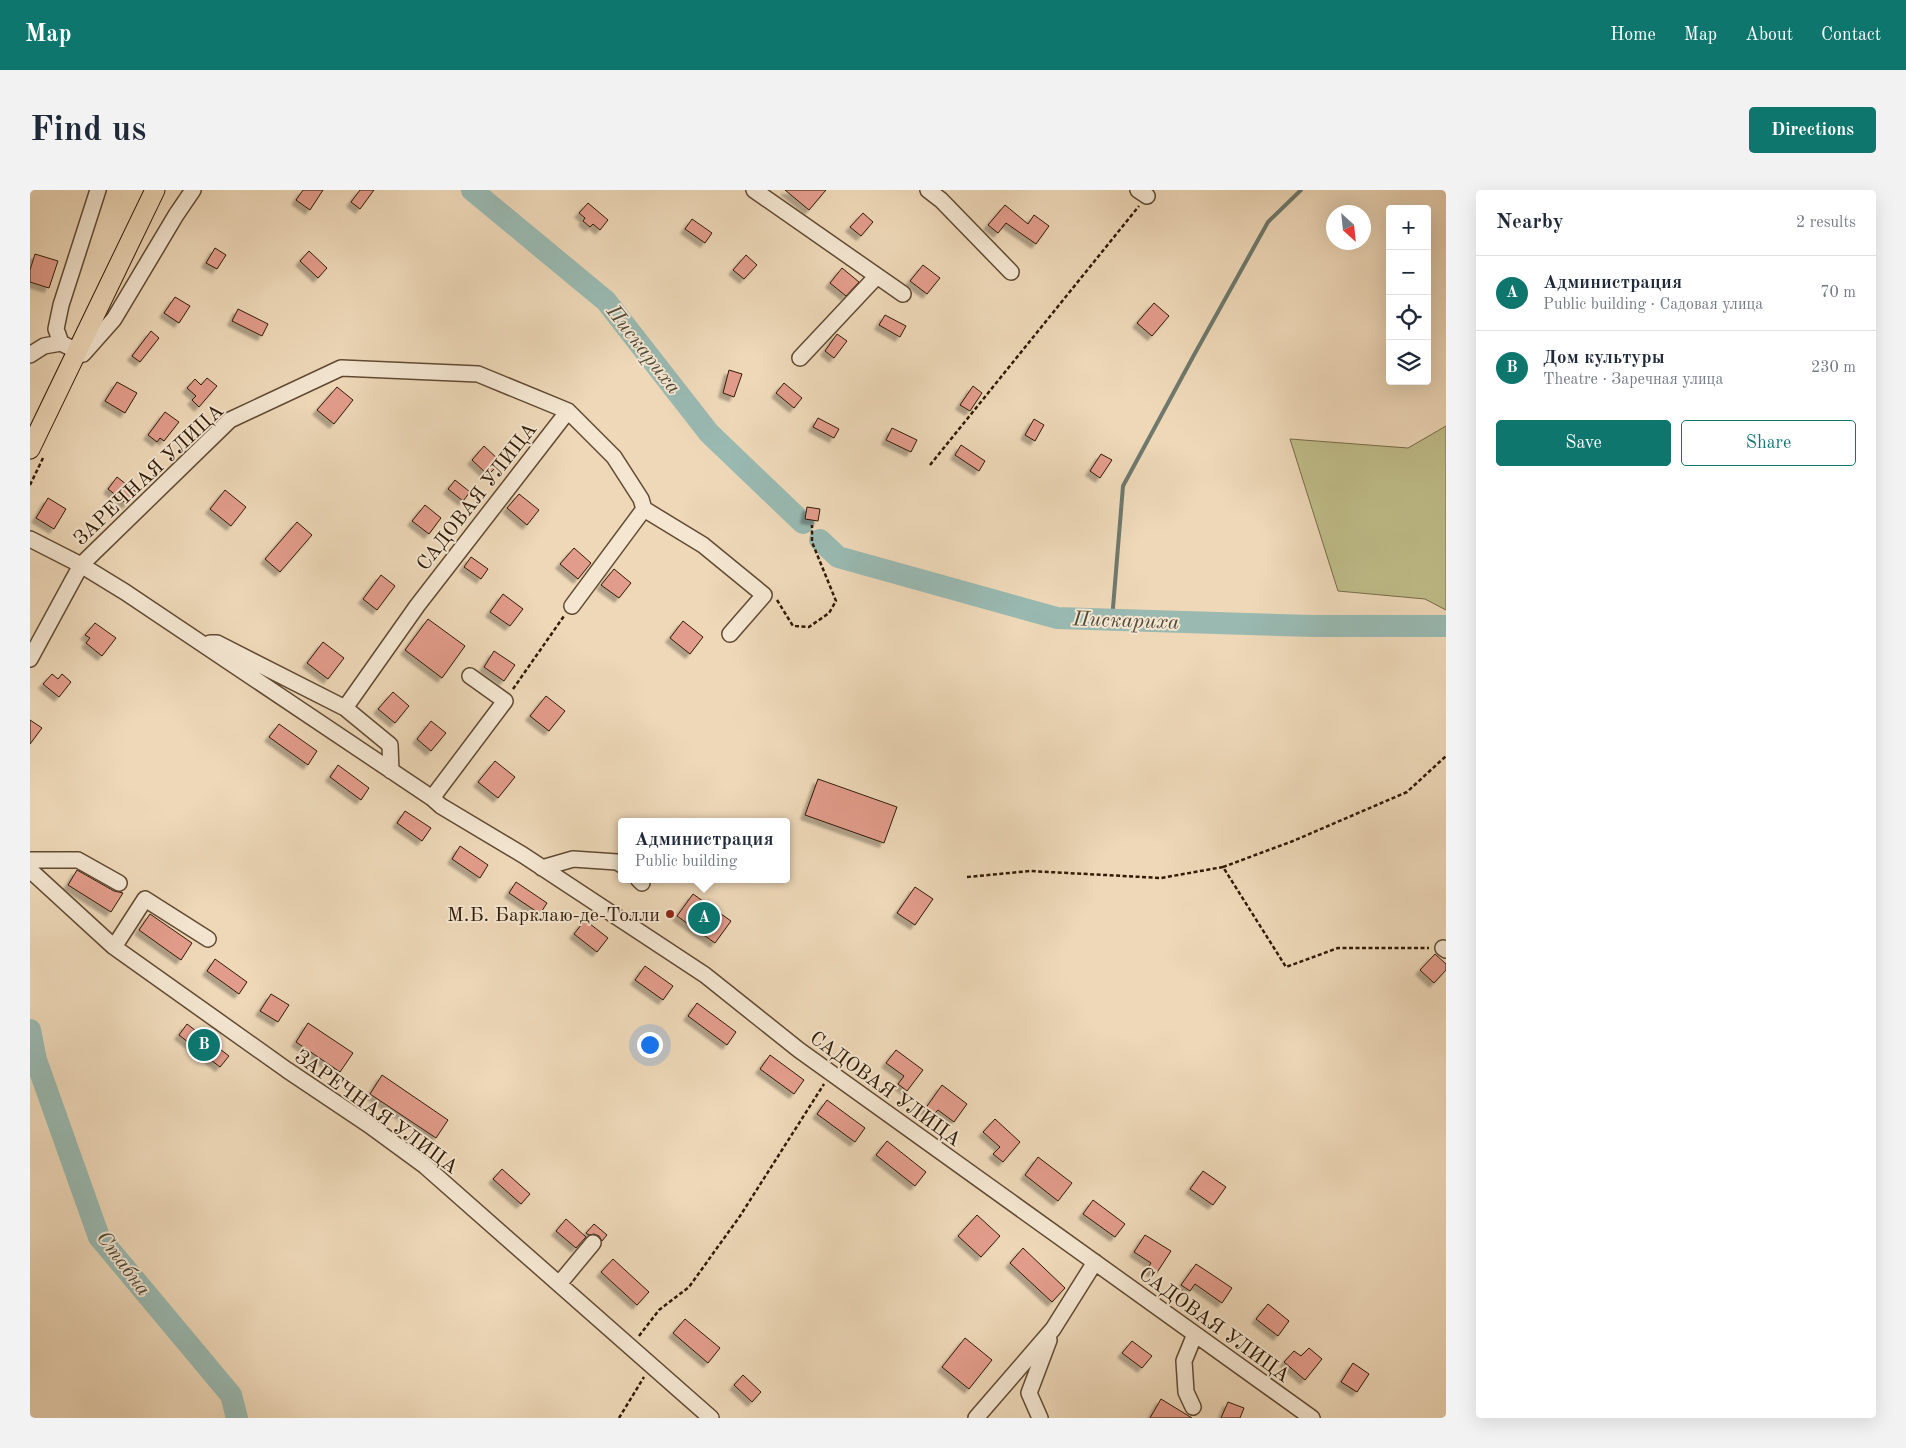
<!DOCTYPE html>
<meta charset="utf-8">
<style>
:root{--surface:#fff;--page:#f2f2f3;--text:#1f2937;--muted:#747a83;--line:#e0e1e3;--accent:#0f766e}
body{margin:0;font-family:"Old Standard TT",serif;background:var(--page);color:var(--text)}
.controls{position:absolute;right:15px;top:15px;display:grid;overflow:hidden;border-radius:5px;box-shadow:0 5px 20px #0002}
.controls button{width:45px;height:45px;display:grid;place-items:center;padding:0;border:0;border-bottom:1px solid var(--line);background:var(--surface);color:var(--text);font:25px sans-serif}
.compass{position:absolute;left:1296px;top:15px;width:45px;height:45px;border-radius:50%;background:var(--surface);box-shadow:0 5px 20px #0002;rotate:153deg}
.you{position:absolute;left:619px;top:854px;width:18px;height:18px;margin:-12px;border:4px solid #fff;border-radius:50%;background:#1a73e8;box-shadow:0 0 0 8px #1a73e833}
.badge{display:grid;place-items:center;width:32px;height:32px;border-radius:50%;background:var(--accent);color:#fff;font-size:16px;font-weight:700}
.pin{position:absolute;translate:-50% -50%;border:2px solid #fff;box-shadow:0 1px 5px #0006}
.popup{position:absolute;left:588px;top:628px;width:172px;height:65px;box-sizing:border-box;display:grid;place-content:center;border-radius:5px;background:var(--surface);filter:drop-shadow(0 1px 4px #0005);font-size:16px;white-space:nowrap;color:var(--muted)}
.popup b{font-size:19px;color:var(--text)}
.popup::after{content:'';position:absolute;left:50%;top:100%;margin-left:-10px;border:10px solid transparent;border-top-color:var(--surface)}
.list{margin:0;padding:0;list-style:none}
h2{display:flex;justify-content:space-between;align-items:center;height:65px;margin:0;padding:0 20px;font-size:21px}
h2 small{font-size:16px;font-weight:400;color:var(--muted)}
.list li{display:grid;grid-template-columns:32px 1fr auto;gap:15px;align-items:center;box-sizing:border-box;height:75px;padding:0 20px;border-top:1px solid var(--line)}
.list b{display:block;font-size:19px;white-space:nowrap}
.list p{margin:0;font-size:16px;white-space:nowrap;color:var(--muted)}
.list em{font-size:16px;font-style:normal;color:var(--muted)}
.actions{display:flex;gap:10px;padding:15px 20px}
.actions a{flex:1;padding:11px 0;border:1px solid var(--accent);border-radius:5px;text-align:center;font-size:18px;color:var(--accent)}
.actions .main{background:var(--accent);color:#fff}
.icon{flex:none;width:28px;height:28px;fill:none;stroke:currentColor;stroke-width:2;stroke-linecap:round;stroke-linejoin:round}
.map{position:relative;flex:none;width:1416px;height:1228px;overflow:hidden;border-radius:5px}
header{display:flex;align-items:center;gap:30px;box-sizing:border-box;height:70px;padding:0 25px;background:var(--accent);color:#fff}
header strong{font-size:24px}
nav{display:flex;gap:28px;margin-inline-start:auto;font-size:18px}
.intro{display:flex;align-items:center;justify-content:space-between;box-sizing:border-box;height:120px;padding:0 30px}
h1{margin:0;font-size:35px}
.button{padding:12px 22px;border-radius:5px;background:var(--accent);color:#fff;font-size:18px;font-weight:700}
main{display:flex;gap:30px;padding:0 30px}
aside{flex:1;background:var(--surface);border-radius:5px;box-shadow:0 5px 20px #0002}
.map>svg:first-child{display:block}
.green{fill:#bfbd8a;stroke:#786c48}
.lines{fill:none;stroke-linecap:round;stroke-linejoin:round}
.stream{stroke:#6f796c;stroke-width:4}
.river{stroke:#99b9b1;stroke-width:22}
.building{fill:#e29c8b;stroke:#311a05;filter:url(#shadow)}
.minor-casing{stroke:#604a32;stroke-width:18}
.major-casing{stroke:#311a05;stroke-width:21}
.path{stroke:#311a05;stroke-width:2.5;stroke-dasharray:4 2.5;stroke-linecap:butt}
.minor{stroke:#f4e6d1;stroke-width:15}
.major{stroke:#eed8b8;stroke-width:19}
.poi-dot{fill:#8f2418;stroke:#f4e6d1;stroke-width:2}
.labels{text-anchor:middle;stroke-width:4;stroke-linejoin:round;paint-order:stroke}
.street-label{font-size:20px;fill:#311a05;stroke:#f4e6d1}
.poi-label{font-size:20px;fill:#311a05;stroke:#f4e6d1;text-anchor:end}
.water-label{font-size:21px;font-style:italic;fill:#504a39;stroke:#f4e6d1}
</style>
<header>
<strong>Map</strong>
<nav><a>Home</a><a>Map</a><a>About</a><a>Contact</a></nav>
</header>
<div class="intro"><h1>Find us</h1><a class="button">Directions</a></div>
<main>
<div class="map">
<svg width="1416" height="1228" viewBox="0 0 1416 1228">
<defs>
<filter id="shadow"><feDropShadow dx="-4.5" dy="4.5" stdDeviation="1" flood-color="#0004"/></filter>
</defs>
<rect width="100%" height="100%" fill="#eed8b8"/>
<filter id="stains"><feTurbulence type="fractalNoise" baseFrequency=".004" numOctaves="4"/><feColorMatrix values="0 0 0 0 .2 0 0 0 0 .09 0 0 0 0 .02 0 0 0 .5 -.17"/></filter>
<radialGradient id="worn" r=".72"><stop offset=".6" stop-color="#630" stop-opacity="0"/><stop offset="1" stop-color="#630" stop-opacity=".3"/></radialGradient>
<path class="green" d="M1416 236V420L1395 409 1308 401 1260 249 1378 258Z"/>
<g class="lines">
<path class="stream" d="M1082 430 1093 296 1164 165 1238 32 1271 0"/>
<path class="river" d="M442 0 576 111 679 243 773 333
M790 350 808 367 1027 428 1284 436H1416
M0 840 6 870 69 1047 201 1205 207 1228"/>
</g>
<path class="building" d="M273 0H293L280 20 266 10Z
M330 0H344L330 19 321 12Z
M755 0H796L779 20Z
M558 13 578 30 570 40 563 34 560 37 553 31 555 28 549 23Z
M975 15 998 34 1004 25 1019 36 1006 54 976 33 968 43 958 35Z
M833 23 843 32 831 46 820 37Z
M662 29 682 43 675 53 655 39Z
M185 58 196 65 187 79 176 73Z
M279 61 297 78 288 88 270 71Z
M5 64 28 71 19 98 0 92V80Z
M716 65 727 75 714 89 703 80Z
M893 75 910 88 897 104 880 91Z
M812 78 829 92 816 106 800 93Z
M145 107 160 116 149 133 134 123Z
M1124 113 1139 126 1122 146 1107 133Z
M208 119 238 134 232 146 202 131Z
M855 125 876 136 870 147 849 135Z
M121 141 129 148 110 172 102 166Z
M807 144 817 151 804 168 795 161Z
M699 180 712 184 704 207 693 203Z
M177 188 187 196 169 217 162 210 166 206 157 198 165 189 171 195Z
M87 192 107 203 95 223 75 211Z
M754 193 772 208 764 218 746 203Z
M943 196 952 203 940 221 930 215Z
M307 197 323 210 304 234 287 220Z
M135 222 149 232 134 251 130 248 127 252 118 245Z
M788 228 809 239 804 248 783 237Z
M1004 229 1014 235 1005 251 995 245Z
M862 238 887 250 881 262 856 250Z
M931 255 955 271 949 281 925 265Z
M454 256 471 272 458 285 442 270Z
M1071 264 1082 270 1070 288 1060 281Z
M87 287 106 302 97 314 78 299Z
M425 290 440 302 433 311 418 299Z
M195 300 216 317 201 336 180 319Z
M489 304 509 320 497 335 477 318Z
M18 308 36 319 24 339 6 328Z
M395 315 411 328 399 344 382 331Z
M777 317 790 319 788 331 775 329Z
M267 332 282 345 250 382 235 369Z
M544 358 561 373 548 389 530 374Z
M441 367 458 379 451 389 434 377Z
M584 379 601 393 589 408 571 395Z
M351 385 365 396 347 420 333 409Z
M473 404 493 419 480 436 460 422Z
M398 429 435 456 412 488 375 460Z
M653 431 673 447 660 464 640 448Z
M65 433 86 448 72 466 56 453 60 448 55 445Z
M293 452 314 468 298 489 277 473Z
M464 461 485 475 474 491 454 477Z
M22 484 28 489 32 484 41 492 29 507 13 494Z
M363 502 379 516 365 533 348 519Z
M516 506 535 521 519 541 500 526Z
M0 530 12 538 0 554Z
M401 531 416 543 401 561 387 549Z
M249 534 287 561 278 575 239 547Z
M465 571 485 587 468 608 448 592Z
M308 575 339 598 331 610 300 587Z
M788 589 867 617 854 653 775 625Z
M375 621 401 638 392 651 367 633Z
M430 656 458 675 450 688 422 669Z
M47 680 84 701 93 703 81 722 38 695Z
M486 692 517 713 510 724 479 703Z
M885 697 903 709 885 735 867 723Z
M663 704 701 731 685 753 647 726Z
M120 724 162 753 151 770 109 740Z
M555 730 578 748 567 762 544 744Z
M1405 764 1416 774V780L1404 793 1390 780Z
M185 769 217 792 209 804 177 781Z
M615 776 643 796 633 810 605 790Z
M241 804 259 815 248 832 230 821Z
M667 813 706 842 697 855 658 826Z
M278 833 323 863 310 882 266 852Z
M157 834 199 866 190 877 149 845Z
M866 860 893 880 877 901 868 894 874 886 856 873Z
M740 865 774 890 764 904 730 879Z
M352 885 418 930 406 948 340 904Z
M912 895 937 914 924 932 908 920 903 925 895 919Z
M797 910 835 938 825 952 787 924Z
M965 929 990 952 973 972 963 964 970 957 953 942Z
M857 951 896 982 885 996 846 965Z
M1008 967 1042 993 1028 1011 995 985Z
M472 979 500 1004 491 1014 463 989Z
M1173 981 1196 997 1183 1015 1160 999Z
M1063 1010 1095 1034 1085 1047 1053 1024Z
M947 1025 970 1046 951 1067 928 1046Z
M536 1029 556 1047 546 1058 526 1041Z
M564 1034 577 1045 572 1051 569 1046 564 1044 559 1045 556 1043Z
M1115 1045 1141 1061 1126 1084 1117 1079 1121 1073 1104 1062Z
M993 1058 1035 1098 1022 1112 980 1073Z
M583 1069 619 1102 607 1115 571 1082Z
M1166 1074 1202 1098 1192 1113 1165 1094 1160 1101 1151 1095Z
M1238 1114 1259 1131 1248 1146 1226 1129Z
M655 1129 690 1158 678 1173 643 1143Z
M935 1148 962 1170 939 1199 912 1177Z
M1102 1151 1122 1166 1112 1178 1092 1163Z
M1279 1158 1292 1169 1275 1190 1254 1172 1264 1161 1271 1166Z
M1323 1173 1339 1184 1327 1202 1311 1192Z
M713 1185 731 1202 722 1212 704 1195Z
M1131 1209 1162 1228H1120Z
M1198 1212 1214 1218 1210 1228H1191Z"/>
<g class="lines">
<g class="minor-casing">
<path id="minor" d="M68 0 31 115 26 139 31 153 53 164 84 129 146 25 163 0
M724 0 873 104
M898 0 911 10 981 82
M1108 0 1117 6
M0 165 14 156 31 153
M770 168 847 86
M0 349 51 375 95 402 402 608 411 616 493 665 675 785 769 860 1282 1228
M542 416 614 319
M180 453H187L315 518 360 555 361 581
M0 469 51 375 200 230 311 178 448 184 538 221 584 267 611 309 614 319 673 355 734 405 700 444
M315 518 387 416 538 221
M402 608 475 511 440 486
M0 670H48L89 693
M512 678 543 669 587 672 592 675
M0 680 84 757 257 880 339 935 395 976 681 1228
M608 689 612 693
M84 757 115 709 178 749
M1413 758 1416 760
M529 1094 563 1053
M1163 1217 1156 1202 1154 1171 1165 1144
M946 1228 1023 1139 1065 1072
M1010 1228 999 1203 1019 1150"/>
</g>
<g class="major-casing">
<path id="major" d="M0 259 125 0"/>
</g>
<path class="path" d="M900 275 1109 16
M0 295 13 268
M747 410 763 436 779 437 799 423 806 411 782 352V335
M483 499 534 426
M1193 677 1263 651 1377 602 1416 566
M937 687 1000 681 1131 688 1193 677 1256 777 1308 758H1399
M609 1146 629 1120 659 1097 710 1026 794 894
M589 1228 614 1187"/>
<use href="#minor" class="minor"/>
<use href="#major" class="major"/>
</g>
<circle class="poi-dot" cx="640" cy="724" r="5"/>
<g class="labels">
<g class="street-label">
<text transform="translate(118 284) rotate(-43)" y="7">ЗАРЕЧНАЯ УЛИЦА</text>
<text transform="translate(446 306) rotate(-52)" y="7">САДОВАЯ УЛИЦА</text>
<text transform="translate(856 898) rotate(36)" y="7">САДОВАЯ УЛИЦА</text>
<text transform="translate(347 921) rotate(36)" y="7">ЗАРЕЧНАЯ УЛИЦА</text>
<text transform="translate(1185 1134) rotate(36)" y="7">САДОВАЯ УЛИЦА</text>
</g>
<g class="poi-label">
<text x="630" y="731">М.Б. Барклаю-де-Толли</text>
</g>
<g class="water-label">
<text transform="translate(614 159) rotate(52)" y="7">Пискариха</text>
<text transform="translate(1096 430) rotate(2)" y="7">Пискариха</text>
<text transform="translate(94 1073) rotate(53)" y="7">Стабна</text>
</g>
</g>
<rect width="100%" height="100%" filter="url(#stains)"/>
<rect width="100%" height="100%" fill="url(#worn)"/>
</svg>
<div class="controls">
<button>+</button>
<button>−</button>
<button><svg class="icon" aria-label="locate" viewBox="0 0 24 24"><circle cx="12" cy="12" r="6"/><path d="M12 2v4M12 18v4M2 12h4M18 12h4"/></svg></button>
<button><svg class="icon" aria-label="layers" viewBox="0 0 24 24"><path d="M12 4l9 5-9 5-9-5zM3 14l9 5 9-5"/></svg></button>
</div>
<svg class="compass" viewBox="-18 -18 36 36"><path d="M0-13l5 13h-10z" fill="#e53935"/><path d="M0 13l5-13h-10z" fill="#747a83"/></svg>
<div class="you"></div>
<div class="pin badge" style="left:674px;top:728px">A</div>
<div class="popup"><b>Администрация</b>Public building</div>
<div class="pin badge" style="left:174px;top:855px">B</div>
</div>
<aside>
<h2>Nearby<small>2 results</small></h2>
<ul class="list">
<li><span class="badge">A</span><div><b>Администрация</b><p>Public building · Садовая улица</p></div><em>70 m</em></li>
<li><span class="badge">B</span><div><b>Дом культуры</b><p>Theatre · Заречная улица</p></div><em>230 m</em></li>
</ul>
<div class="actions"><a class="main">Save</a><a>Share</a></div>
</aside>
</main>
